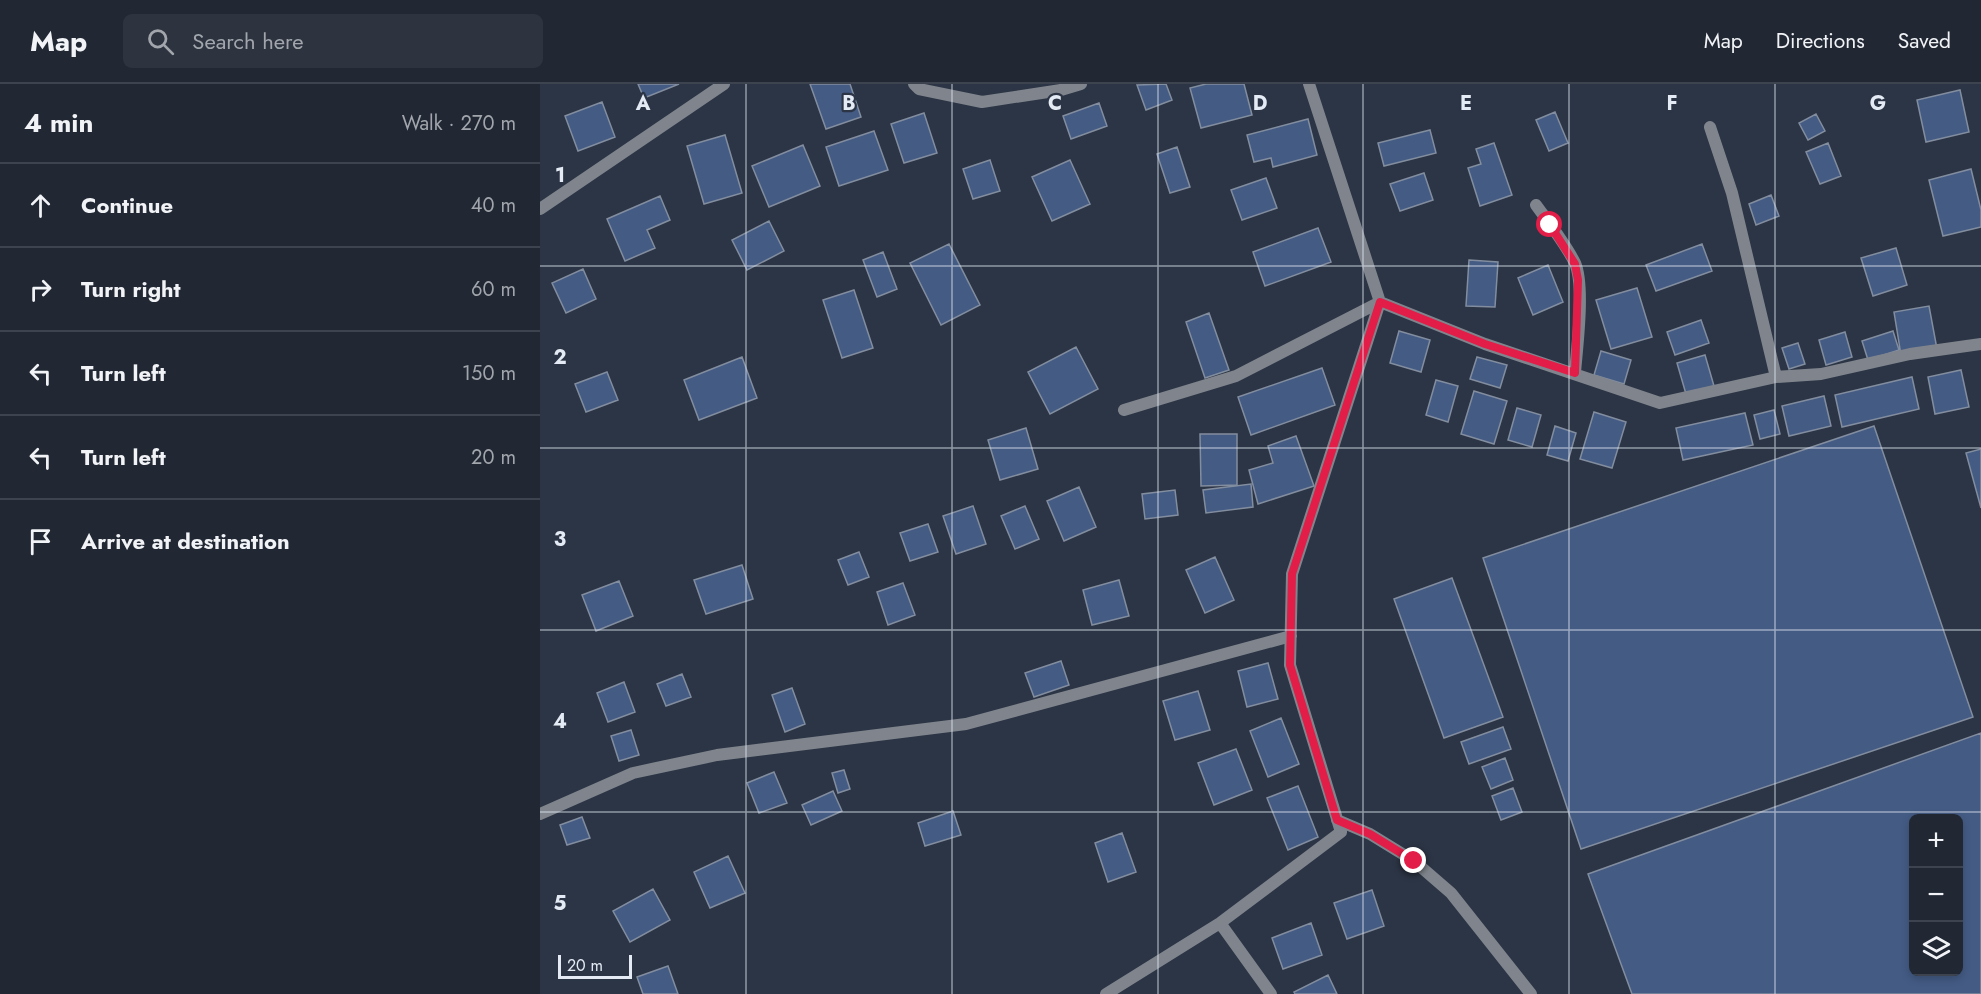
<!DOCTYPE html>
<meta charset="utf-8">
<style>
:root{--surface:#212834;--page:#2d3440;--text:#f1f3f6;--muted:#a2a6ac;--line:#3e444f}
body{margin:0;font-family:Jost,sans-serif;background:var(--page);color:var(--text)}
.controls{position:absolute;right:18px;bottom:18px;display:grid;overflow:hidden;border-radius:9px;box-shadow:0 3px 9px #0003}
.controls button{width:54px;height:54px;display:grid;place-items:center;padding:0;border:0;border-bottom:2px solid var(--line);background:var(--surface);color:var(--text);font:30px sans-serif}
.scale{position:absolute;left:18px;bottom:15px;width:74px;box-sizing:border-box;padding-left:6px;border:3px solid #e5ebf5;border-top:0;font-size:16px;line-height:21px;white-space:nowrap;color:#e5ebf5;-webkit-text-stroke:4px #2c3545;paint-order:stroke}
.stop{position:absolute;width:18px;height:18px;margin:-14px;border:4px solid #e11d48;border-radius:50%;background:#fff}
.stop.end{background:#e11d48;border-color:#fff;box-shadow:0 2px 6px #0008}
.list{margin:0;padding:0;list-style:none}
h2{display:flex;justify-content:space-between;align-items:center;height:78px;margin:0;padding:0 24px;font-size:26px}
h2 small{font-size:20px;font-weight:400;color:var(--muted)}
.list li{display:grid;grid-template-columns:39px 1fr auto;gap:18px;align-items:center;box-sizing:border-box;height:84px;padding:0 24px;border-top:2px solid var(--line)}
.list b{display:block;font-size:22px;white-space:nowrap}
.list em{font-size:20px;font-style:normal;color:var(--muted)}
.icon{flex:none;width:33px;height:33px;fill:none;stroke:currentColor;stroke-width:2;stroke-linecap:round;stroke-linejoin:round}
.map{position:relative;flex:none;width:1441px;height:910px;overflow:hidden}
header{display:flex;align-items:center;gap:36px;box-sizing:border-box;height:84px;padding:0 30px;background:var(--surface);border-bottom:2px solid var(--line)}
header strong{font-size:28px}
nav{display:flex;gap:33px;margin-inline-start:auto;font-size:21px}
.search{width:420px;height:54px;background:var(--page);display:flex;align-items:center;gap:15px;box-sizing:border-box;padding:0 21px;border-radius:9px;color:var(--muted);font-size:22px}
main{display:flex}
aside{flex:1;background:var(--surface)}
.map>svg:first-child{display:block}
.building{fill:#445b84;stroke:#828d9f;stroke-width:1.5;fill-rule:evenodd}
.lines{fill:none;stroke-linecap:round;stroke-linejoin:round}
.minor{stroke:#80858d;stroke-width:12}
.route{stroke:#e11d48;stroke-width:8}
.grid{fill:none;stroke:#e5ebf5;stroke-width:1.5;stroke-opacity:0.55}
.grid-label{font-size:20px;text-anchor:middle;font-weight:bold;fill:#e5ebf5;stroke:#2c3545;stroke-width:4.5;stroke-linejoin:round;paint-order:stroke}
</style>
<header>
<strong>Map</strong>
<div class="search"><svg class="icon" aria-label="search" viewBox="0 0 24 24"><circle cx="10" cy="10" r="6"/><path d="M15 15l6 6"/></svg>Search here</div>
<nav><a>Map</a><a>Directions</a><a>Saved</a></nav>
</header>
<main>
<aside>
<h2>4 min<small>Walk · 270 m</small></h2>
<ul class="list">
<li><svg class="icon" aria-label="ahead" viewBox="0 0 24 24"><path d="M12 20V5M6 11l6-6 6 6"/></svg><div><b>Continue</b></div><em>40 m</em></li>
<li><svg class="icon" aria-label="right" viewBox="0 0 24 24"><path d="M7 20v-9h11M14 6l5 5-5 5"/></svg><div><b>Turn right</b></div><em>60 m</em></li>
<li><svg class="icon" aria-label="left" viewBox="0 0 24 24"><path d="M17 20v-9H6M10 6l-5 5 5 5"/></svg><div><b>Turn left</b></div><em>150 m</em></li>
<li><svg class="icon" aria-label="left" viewBox="0 0 24 24"><path d="M17 20v-9H6M10 6l-5 5 5 5"/></svg><div><b>Turn left</b></div><em>20 m</em></li>
<li><svg class="icon" aria-label="arrive" viewBox="0 0 24 24"><path d="M6 21V4h12l-3 4 3 4H6"/></svg><div><b>Arrive at destination</b></div></li>
</ul>
</aside>
<div class="map">
<svg width="1441" height="910" viewBox="0 0 1441 910">
<rect width="100%" height="100%" fill="#2c3545"/>
<path class="building" d="M98 0H139L104 14Z
M270 0H310L321 33 286 45Z
M626 0 632 16 606 26 597 1Z
M666 0H704L712 31 661 44 650 4Z
M1420 6 1429 48 1386 58 1377 16Z
M62 18 75 53 38 67 25 32Z
M559 19 567 42 531 55 523 32Z
M1015 28 1028 59 1009 67 996 36Z
M384 29 397 69 364 79 351 40Z
M1276 30 1285 47 1268 56 1259 39Z
M768 35 777 71 733 83 731 74 714 78 707 51Z
M890 46 896 69 844 82 838 59Z
M334 47 348 86 299 102 286 63Z
M185 51 202 109 164 120 147 62Z
M954 59 972 111 940 122 928 84 941 80 936 65Z
M1288 59 1301 92 1280 100 1266 68Z
M263 61 280 102 229 123 212 82Z
M637 63 650 103 630 109 617 70Z
M450 76 460 107 433 115 423 85Z
M530 76 550 120 512 137 492 93Z
M1431 85 1441 126V143L1403 152 1389 96Z
M884 89 893 116 860 127 850 100Z
M726 94 737 124 702 136 691 106Z
M1231 111 1239 132 1216 141 1209 120Z
M120 112 130 136 107 146 115 164 85 177 67 135Z
M229 137 244 167 207 186 192 156Z
M778 144 791 178 725 202 713 168Z
M409 160 440 221 401 241 370 179Z
M1162 160 1172 187 1116 207 1106 181Z
M1356 164 1367 201 1333 212 1321 174Z
M343 168 357 205 337 213 323 176Z
M929 176 958 178 955 223 926 222Z
M1008 181 1023 218 993 231 978 194Z
M43 185 56 215 26 229 12 199Z
M1097 204 1112 253 1071 265 1056 216Z
M314 206 333 264 302 274 283 216Z
M1389 222 1397 265 1361 271 1354 228Z
M669 229 689 286 665 294 646 238Z
M1161 236 1169 259 1135 271 1127 248Z
M859 247 890 256 881 288 850 279Z
M1353 247 1359 266 1328 276 1322 257Z
M1305 248 1312 273 1286 281 1279 256Z
M1258 259 1265 280 1249 285 1242 264Z
M536 263 558 305 510 330 488 288Z
M1061 267 1091 276 1084 300 1054 291Z
M1165 271 1174 302 1146 310 1137 279Z
M202 273 217 314 159 336 144 296Z
M937 273 967 281 960 304 930 295Z
M782 284 795 321 711 351 698 313Z
M1421 286 1429 323 1395 330 1388 293Z
M67 288 78 316 46 328 35 300Z
M1372 293 1379 325 1302 343 1295 311Z
M896 296 918 302 908 338 886 331Z
M934 307 967 317 954 360 921 350Z
M1284 312 1291 342 1249 352 1242 322Z
M977 324 1001 331 992 363 968 356Z
M1234 326 1240 350 1220 355 1214 331Z
M1054 328 1086 338 1072 384 1040 375Z
M1205 329 1213 361 1143 376 1136 344Z
M1015 342 1036 349 1028 377 1007 371Z
M1334 342 1433 633 1041 765 943 474Z
M486 344 498 385 460 396 448 356Z
M660 350H697V401L661 402Z
M756 352 774 402 718 420 709 386 733 379 728 362Z
M1441 365V424L1426 369Z
M711 400 713 423 666 429 663 406Z
M539 403 556 443 524 457 507 417Z
M635 406 638 431 605 435 602 410Z
M433 422 446 460 416 470 403 432Z
M485 422 499 455 475 465 461 432Z
M388 440 398 468 370 477 360 449Z
M319 468 329 493 308 501 298 476Z
M675 473 694 516 665 529 646 486Z
M202 481 213 515 166 530 154 496Z
M912 494 963 633 904 654 854 515Z
M579 496 589 532 552 541 543 506Z
M79 497 93 532 56 547 42 511Z
M363 499 375 531 348 541 337 508Z
M521 577 529 601 494 613 485 589Z
M728 579 738 615 707 623 698 587Z
M142 590 151 613 126 622 117 600Z
M84 598 95 628 68 638 57 609Z
M252 604 265 640 245 648 232 611Z
M658 607 670 646 635 656 623 617Z
M741 634 759 680 728 693 710 647Z
M963 643 971 665 929 680 921 658Z
M91 646 99 671 79 677 71 652Z
M1441 649V910H1092L1048 790ZM1374 734H1418V888H1374Z
M696 665 712 706 674 721 658 679Z
M965 674 973 696 951 705 942 683Z
M304 686 310 705 298 709 292 689Z
M234 688 247 719 219 729 207 699Z
M758 702 778 753 748 766 727 714Z
M973 704 982 728 961 736 952 712Z
M293 707 302 727 271 741 262 721Z
M413 727 421 751 385 762 378 739Z
M42 733 50 754 27 761 20 741Z
M582 749 596 788 568 798 555 759Z
M188 772 205 809 170 824 154 788Z
M113 805 130 836 90 858 73 827Z
M832 806 844 842 807 855 794 819Z
M771 839 782 871 743 885 732 854Z
M128 882 138 910H103L97 893Z
M788 891 797 910H755L754 908Z"/>
<g class="lines">
<path class="minor" d="M374 0 379 5 442 18 521 6 541 0
M769 0 840 218 945 260 1120 319 1236 293 1281 290 1370 270 1441 260
M1170 43 1192 109 1236 293
M996 121C1009 139 1025 159 1035 179 1045 202 1037 263 1035 289
M0 125 184 0
M584 326 696 292 840 218
M0 730 93 689 177 671 426 640 751 552
M797 736 830 750 874 777 911 809 991 910
M680 839 731 910
M566 910 680 839 801 748 750 581 752 490 840 218"/>
</g>
<g class="lines">
<path class="route" d="M874 777 830 750 797 736 750 581 752 490 840 218 945 260 1035 289 1038 196 1035 180 1010 141"/>
</g>
<path class="grid" d="M206 0V910M412 0V910M618 0V910M823 0V910M1029 0V910M1235 0V910M0 182H1441M0 364H1441M0 546H1441M0 728H1441"/>
<g class="grid-label">
<text x="103" y="26">A</text>
<text x="309" y="26">B</text>
<text x="515" y="26">C</text>
<text x="720" y="26">D</text>
<text x="926" y="26">E</text>
<text x="1132" y="26">F</text>
<text x="1338" y="26">G</text>
<text x="20" y="98">1</text>
<text x="20" y="280">2</text>
<text x="20" y="462">3</text>
<text x="20" y="644">4</text>
<text x="20" y="826">5</text>
</g>
</svg>
<div class="controls">
<button>+</button>
<button>−</button>
<button><svg class="icon" aria-label="layers" viewBox="0 0 24 24"><path d="M12 4l9 5-9 5-9-5zM3 14l9 5 9-5"/></svg></button>
</div>
<div class="scale">20 m</div>
<div class="stop" style="left:1010px;top:141px"></div>
<div class="stop end" style="left:874px;top:777px"></div>
</div>
</main>
